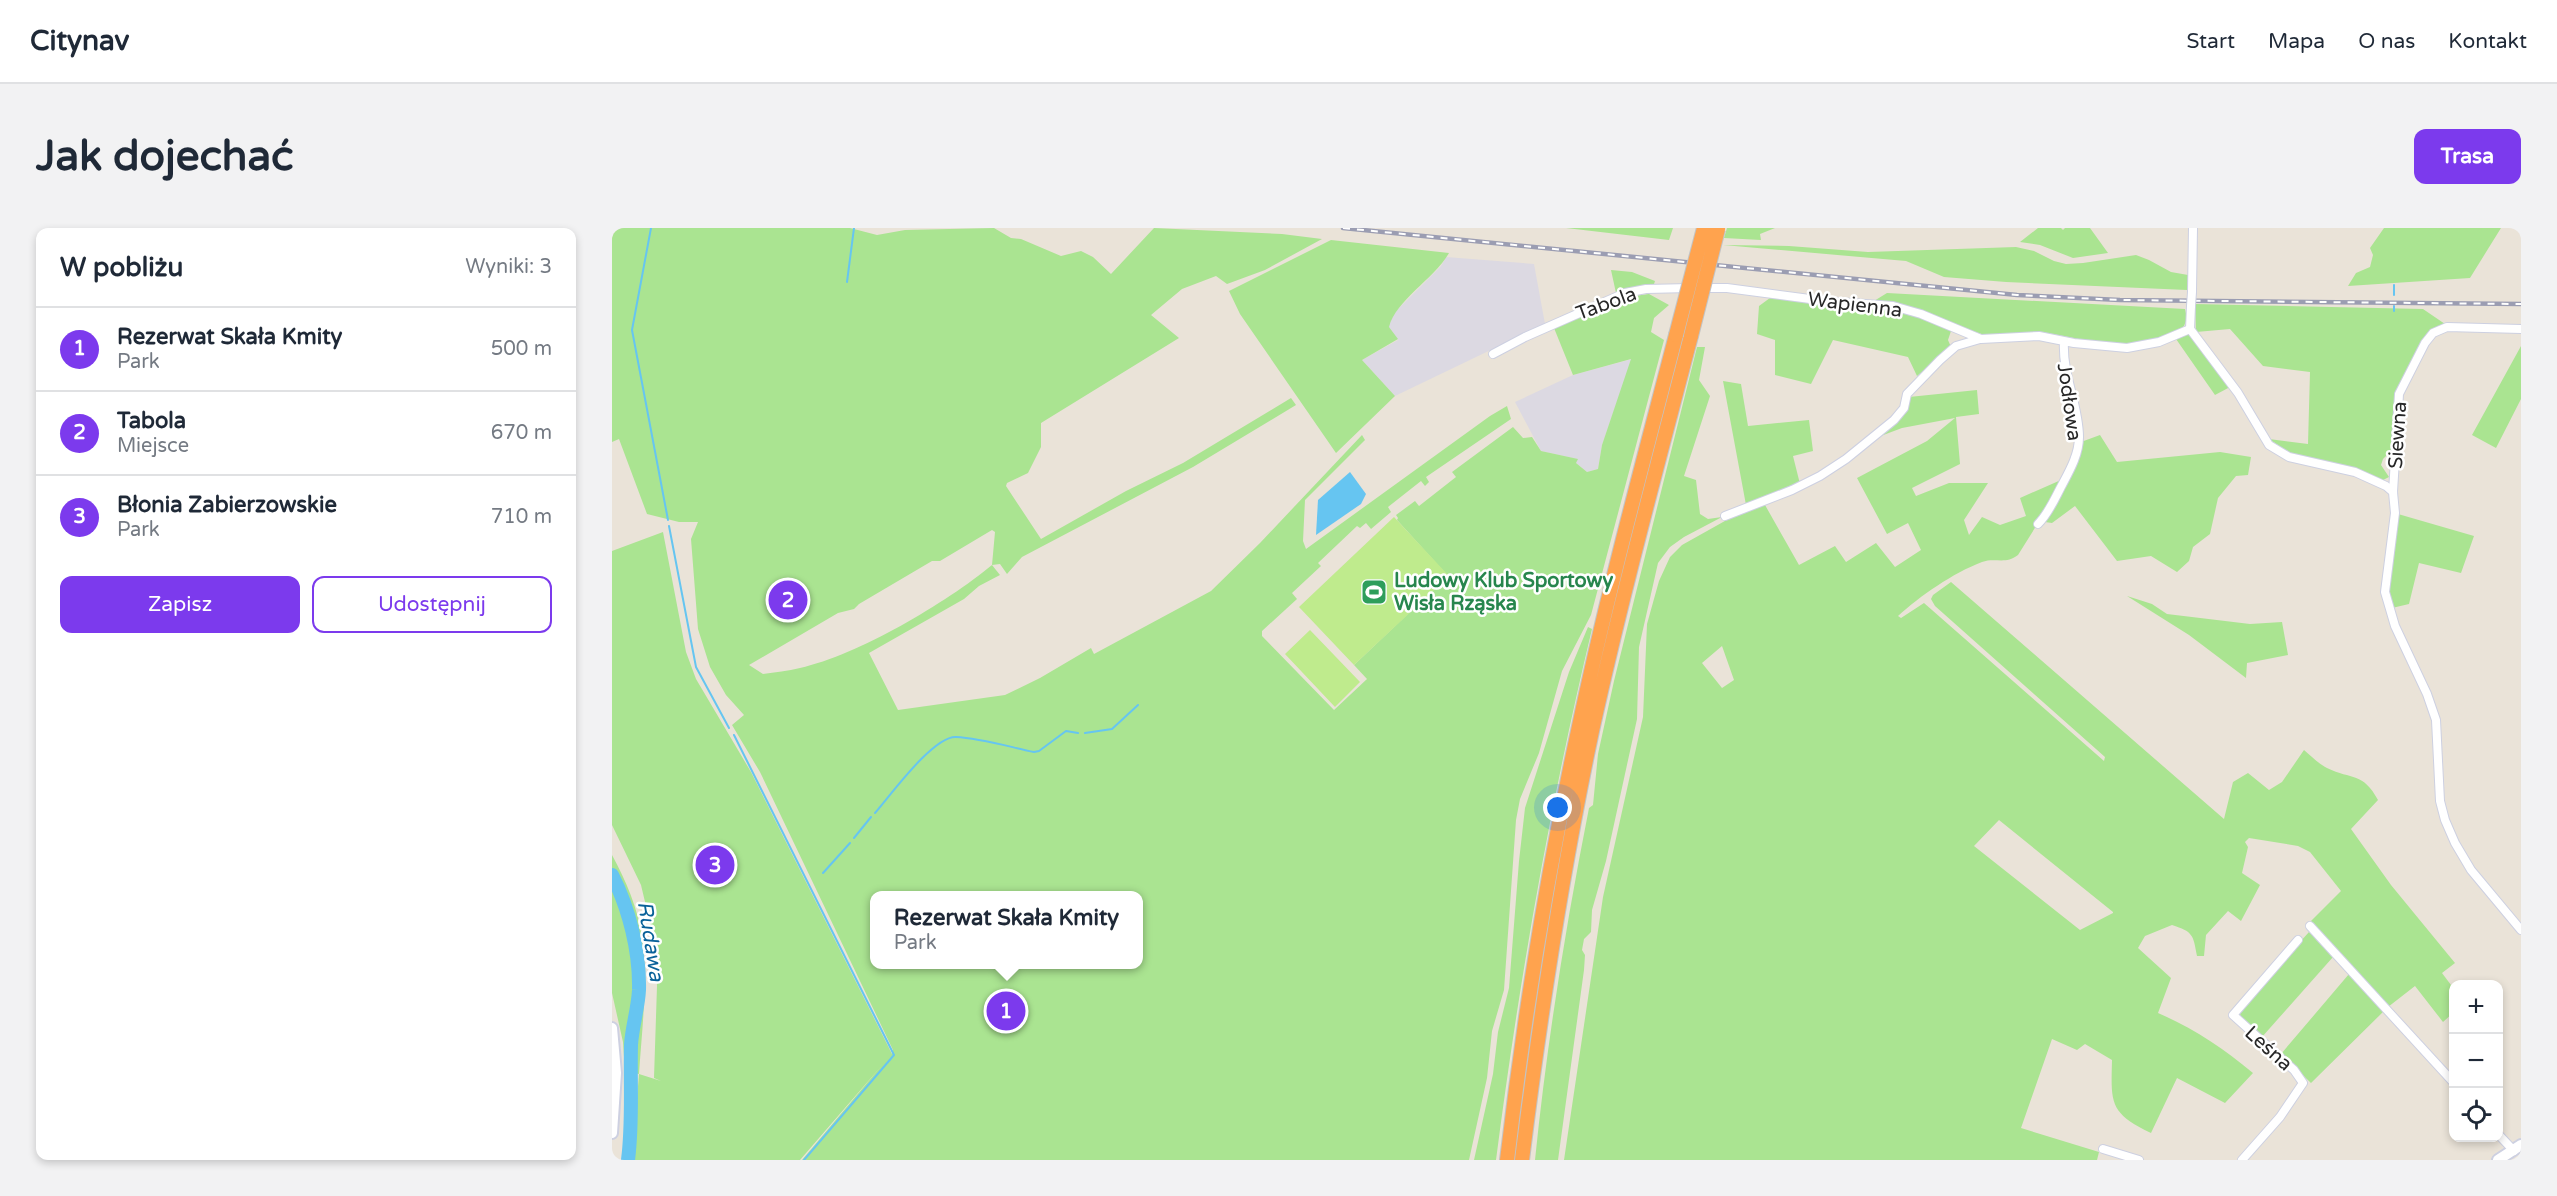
<!DOCTYPE html>
<html lang="pl">
<meta charset="utf-8">
<style>
:root{--surface:#fff;--page:#f2f2f3;--text:#1f2937;--muted:#747a83;--line:#e0e1e3;--accent:#7c3aed}
body{margin:0;font-family:"Varela Round",sans-serif;background:var(--page);color:var(--text)}
.controls{position:absolute;right:18px;bottom:18px;display:grid;overflow:hidden;border-radius:12px;box-shadow:0 3px 9px #0003}
.controls button{width:54px;height:54px;display:grid;place-items:center;padding:0;border:0;border-bottom:2px solid var(--line);background:var(--surface);color:var(--text);font:30px sans-serif}
.you{position:absolute;left:946px;top:580px;width:21px;height:21px;margin:-15px;border:4px solid #fff;border-radius:50%;background:#1a73e8;box-shadow:0 0 0 9px #1a73e833}
.badge{display:grid;place-items:center;width:39px;height:39px;border-radius:50%;background:var(--accent);color:#fff;font-size:20px;font-weight:700}
.pin{position:absolute;translate:-50% -50%;border:3px solid #fff;box-shadow:0 2px 6px #0006}
.popup{position:absolute;left:258px;top:663px;width:273px;height:78px;box-sizing:border-box;display:grid;place-content:center;border-radius:12px;background:var(--surface);filter:drop-shadow(0 2px 4px #0005);font-size:20px;white-space:nowrap;color:var(--muted)}
.popup b{font-size:22px;color:var(--text)}
.popup::after{content:'';position:absolute;left:50%;top:100%;margin-left:-12px;border:12px solid transparent;border-top-color:var(--surface)}
.list{margin:0;padding:0;list-style:none}
h2{display:flex;justify-content:space-between;align-items:center;height:78px;margin:0;padding:0 24px;font-size:26px}
h2 small{font-size:20px;font-weight:400;color:var(--muted)}
.list li{display:grid;grid-template-columns:39px 1fr auto;gap:18px;align-items:center;box-sizing:border-box;height:84px;padding:0 24px;border-top:2px solid var(--line)}
.list b{display:block;font-size:22px;white-space:nowrap}
.list p{margin:0;font-size:20px;white-space:nowrap;color:var(--muted)}
.list em{font-size:20px;font-style:normal;color:var(--muted)}
.actions{display:flex;gap:12px;padding:18px 24px}
.actions a{flex:1;padding:14px 0;border:2px solid var(--accent);border-radius:12px;text-align:center;font-size:21px;color:var(--accent)}
.actions .main{background:var(--accent);color:#fff}
.icon{flex:none;width:33px;height:33px;fill:none;stroke:currentColor;stroke-width:2;stroke-linecap:round;stroke-linejoin:round}
.map{position:relative;flex:none;width:1909px;height:932px;overflow:hidden;border-radius:12px}
header{display:flex;align-items:center;gap:36px;box-sizing:border-box;height:84px;padding:0 30px;background:var(--surface);border-bottom:2px solid var(--line)}
header strong{font-size:28px}
nav{display:flex;gap:33px;margin-inline-start:auto;font-size:21px}
.intro{display:flex;align-items:center;justify-content:space-between;box-sizing:border-box;height:144px;padding:0 36px}
h1{margin:0;font-size:42px}
.button{padding:15px 27px;border-radius:12px;background:var(--accent);color:#fff;font-size:21px;font-weight:700}
main{display:flex;gap:36px;padding:0 36px}
aside{flex:1;background:var(--surface);border-radius:12px;box-shadow:0 3px 9px #0003}
.map>svg:first-child{display:block}
.industrial{fill:#dcd9e2}
.green{fill:#aae491;fill-rule:evenodd}
.pitch{fill:#bfeb8d}
.water{fill:#66c5f1}
.lines{fill:none;stroke-linecap:round;stroke-linejoin:round}
.stream{stroke:#66c5f1;stroke-width:2}
.river{stroke:#66c5f1;stroke-width:14}
.street-casing{stroke:#cdd0e1;stroke-width:10}
.secondary-casing{stroke:#cdd0e1;stroke-width:14}
.highway-casing{stroke:#c3c3c3;stroke-width:16}
.street{stroke:#fff;stroke-width:8}
.secondary{stroke:#fff;stroke-width:10}
.highway{stroke:#ffa34e;stroke-width:14}
.rail-casing{stroke:#9b9db2;stroke-width:4.5}
.rail{stroke:#fff;stroke-width:2;stroke-dasharray:7;stroke-linecap:butt}
.street-bridge-casing{stroke:#cdd0e1;stroke-width:10;stroke-linecap:butt}
.highway-bridge-casing{stroke:#c3c3c3;stroke-width:16;stroke-linecap:butt}
.street-bridge{stroke:#fff;stroke-width:8}
.highway-bridge{stroke:#ffa34e;stroke-width:14}
.labels{text-anchor:middle;stroke-width:5;stroke-linejoin:round;paint-order:stroke}
.street-label{font-size:20px;fill:#272727;stroke:#fff}
.leisure-label{font-size:20px;font-weight:bold;fill:#27864d;stroke:#fff;text-anchor:start}
.water-label{font-size:21px;font-style:italic;fill:#096199;stroke:#fff}
</style>
<header>
<strong>Citynav</strong>
<nav><a>Start</a><a>Mapa</a><a>O nas</a><a>Kontakt</a></nav>
</header>
<div class="intro"><h1>Jak dojechać</h1><a class="button">Trasa</a></div>
<main>
<aside>
<h2>W pobliżu<small>Wyniki: 3</small></h2>
<ul class="list">
<li><span class="badge">1</span><div><b>Rezerwat Skała Kmity</b><p>Park</p></div><em>500 m</em></li>
<li><span class="badge">2</span><div><b>Tabola</b><p>Miejsce</p></div><em>670 m</em></li>
<li><span class="badge">3</span><div><b>Błonia Zabierzowskie</b><p>Park</p></div><em>710 m</em></li>
</ul>
<div class="actions"><a class="main">Zapisz</a><a>Udostępnij</a></div>
</aside>
<div class="map">
<svg width="1909" height="932" viewBox="0 0 1909 932">
<rect width="100%" height="100%" fill="#eae3d8"/>
<path class="industrial" d="M834 29 922 36 933 96 783 168 750 132 786 112 776 99 780 87 829 38Z
M1020 131 990 217 986 241 975 244 964 235 965 231 929 223 903 174 961 147Z"/>
<path class="green" d="M0 0H238L265 7 293 2 382 0 399 10 409 11 449 28 469 23 481 29 499 46 542 0 670 6 710 11 653 42 615 56 604 48 570 61 539 87 567 110 429 195V219L416 245 395 255 394 258 429 311 514 263 571 235 679 170 684 177 581 239 410 329 395 346 388 336 380 337 388 347 367 358 352 371 257 425 286 482 393 467 428 450 479 420 482 426 599 363 648 315 750 207 753 212 693 272 691 313 694 321 878 188 895 178 899 191 814 249 817 254 813 258 809 253 776 279 779 284 759 301 754 295 748 300 745 298 706 335 709 338 680 365 685 371 650 403V408L722 482 755 451 742 437 836 348 785 292 786 290 784 287 803 273 807 278 844 249 840 244 901 199 911 210 920 209 929 223 966 231 964 235 975 244 986 241 990 217 1019 131 961 147 942 100 1013 69 1037 66 1057 77 1042 90 1039 104 1052 112 979 387 950 443 927 525 908 571 904 592 892 762 880 803 875 850 857 932H190L271 836 188 932H20L27 846 13 844 11 814 0 765V627C14 653 26 680 30 710 36 755 30 801 27 846L49 853 42 850 45 758 43 716 29 657 0 597V323L51 304 74 424 84 451 139 544 280 826 281 822 148 544 120 497 132 487 114 467 98 439 86 401 79 311 86 294H67L35 286 7 211 0 214ZM380 302 383 304 380 337C334 375 246 427 188 440 176 443 163 444 151 446L137 437 226 385 242 381 247 376 320 333H328ZM262 668H526V736H262Z
M954 0H1061L1057 12Z
M1115 0H1163L1148 6 1149 12 1112 10Z
M1426 0H1449L1451 2 1453 0H1478L1496 25 1461 30 1428 17 1408 14Z
M1772 0H1889L1858 50 1736 58 1744 45 1758 39 1761 27 1758 20Z
M719 12 837 25C822 51 784 72 777 99L786 111 750 132 783 168 724 225 628 86 617 63Z
M1111 17 1177 18 1256 24 1404 19 1422 23 1442 33 1454 36 1471 35 1524 27 1537 32 1559 44 1576 47 1575 62 1394 54 1332 49 1294 33Z
M999 42 1020 44 1043 53 1042 56 1004 65Z
M1275 65 1573 81 1575 90 1572 98 1563 105 1549 110 1512 117 1477 113 1430 104 1375 108 1285 76 1262 73Z
M1162 67 1252 78 1306 87 1339 103 1336 112 1339 119 1305 148 1296 129 1221 112 1199 156 1163 147V112L1145 106 1147 78Z
M1583 76 1811 81 1833 96 1816 104 1784 168 1779 223 1771 231 1769 237 1777 249 1771 252 1750 243 1676 224 1657 211 1696 216 1698 144 1651 138 1618 101 1584 104Z
M1575 106 1579 107 1618 159 1603 167 1564 111Z
M1909 118V171L1884 220 1860 207Z
M1085 119H1093L1087 152 1098 168 1072 248 1084 252 1088 286 1096 291 1110 289 1072 309 1058 319 1046 335 1027 419 1025 491 994 633 980 682 979 704 972 711 970 722 973 727 972 742 946 932H923C935 814 954 696 977 580L981 577 986 526 1002 453Z
M1111 153 1129 156 1136 198 1197 192 1201 223 1181 228 1188 256 1134 277Z
M1365 162 1367 186 1344 189 1348 236 1300 260 1304 268 1337 255H1376L1352 292 1357 307 1370 289 1388 297 1414 288 1408 270 1449 252 1436 279 1406 327C1393 337 1383 329 1370 334 1341 345 1308 368 1286 388L1289 390 1312 375 1492 533 1493 529 1323 378 1319 371 1321 367 1339 354 1612 591 1621 554 1636 545 1657 562 1670 554 1692 522C1699 528 1707 536 1715 540 1740 552 1751 544 1766 572L1739 601 1779 657 1843 735 1830 745 1842 761 1841 785 1831 794 1803 758 1776 779 1699 693 1729 663 1698 624 1686 618 1637 610 1633 614 1636 619 1630 645 1648 657 1629 693 1616 683 1594 707 1592 728H1585C1581 706 1581 704 1560 697L1533 708 1526 720 1559 750 1546 785C1581 800 1611 820 1641 845L1613 875 1565 850 1539 905C1497 885 1499 875 1500 832L1473 816 1465 822 1440 811 1409 900 1487 924 1485 932H952L991 669 1031 489 1035 396 1047 353 1058 329 1070 317 1120 289 1153 277 1187 337 1223 318 1234 334 1264 315 1283 339 1309 322 1296 295 1275 306 1245 250 1315 213 1343 190 1290 200 1266 209 1297 169ZM1110 418 1122 452 1110 460 1090 435ZM1387 592 1501 684V685L1468 702 1362 618Z
M1488 207 1505 234 1608 224 1639 229 1636 247 1624 248 1606 270 1598 306 1581 319 1577 333 1565 344 1539 328 1505 333 1463 278 1440 295 1433 294 1469 214Z
M1786 286 1862 308 1849 345 1807 335 1797 376 1780 380 1777 360Z
M1515 368 1540 376 1555 386 1638 396 1670 394 1676 427 1635 435 1634 450 1577 407Z
M976 399 980 401C938 576 907 753 884 932H862L881 846 886 804 897 760 907 633 913 580 957 444Z
M1697 704 1721 729 1650 809 1630 792 1628 786 1632 776Z
M1737 746 1773 782 1699 855 1669 826Z"/>
<path class="pitch" d="M782 289 837 348 742 437 687 379Z
M698 402 748 454 723 479 673 426Z"/>
<path class="water" d="M738 244 754 266 749 276 704 307 706 272Z"/>
<g class="lines">
<path class="stream" d="M39 0 20 102 56 292
M235 54 242 0
M1782 57V67
M1782 78V83
M57 298 84 439 117 500
M473 505 500 501 526 477
M122 507 282 827 192 932
M263 585C278 568 321 508 344 509 368 510 398 519 422 524L427 523 454 503 466 505
M242 610 259 589
M211 645 238 615"/>
<path class="river" d="M0 647C17 680 28 724 27 762 26 781 20 799 19 817 18 856 21 894 16 932"/>
<g class="street-casing">
<path id="street" d="M1090 60H1115L1213 73 1281 78 1309 86 1369 111 1427 108 1462 115 1515 120 1547 114 1578 101
M1580 64 1581 0
M1578 101 1626 165 1657 217 1677 229 1743 244 1774 258 1781 264
M1578 101 1579 78
M1909 101 1835 99 1821 105 1813 115 1787 166 1781 264 1783 285 1773 364 1783 398 1815 466 1824 492 1828 573 1833 592 1843 615 1859 642 1909 702
M881 126 913 109 1013 65 1034 61 1078 60
M1113 288 1180 262 1208 248 1234 231 1282 192 1292 180 1295 166 1328 132 1344 118 1368 111
M1426 296C1437 285 1443 270 1450 257 1458 242 1467 226 1467 209 1467 177 1450 147 1452 114
M1698 698 1842 855
M1886 906 1902 923
M1491 921 1527 932
M1630 932 1668 889 1691 855 1682 842 1621 787 1686 712"/>
</g>
<g class="secondary-casing">
<path id="secondary" d="M0 800 4 845 0 905
M1886 932 1909 917"/>
</g>
<g class="highway-casing">
<path id="highway" d="M895 932C912 788 935 645 966 503 994 370 1030 238 1064 107
M910 932C928 788 950 645 980 503 1009 371 1045 239 1079 108"/>
</g>
<use href="#street" class="street"/>
<use href="#secondary" class="secondary"/>
<use href="#highway" class="highway"/>
<g class="rail-casing">
<path id="rail" d="M731 0 1405 67 1508 72 1909 76"/>
</g>
<use href="#rail" class="rail"/>
<g class="street-bridge-casing">
<path id="street-bridge" d="M1579 78 1580 64"/>
</g>
<g class="highway-bridge-casing">
<path id="highway-bridge" d="M1064 107 1092 0
M1079 108 1106 1"/>
</g>
<use href="#street-bridge" class="street-bridge"/>
<use href="#highway-bridge" class="highway-bridge"/>
</g>
<defs>
<g id="stadium-square" transform="scale(1.35)"><rect x="-9" y="-9" width="18" height="18" rx="4" fill="#2e9e5b" stroke="#fff"/><path d="M0-5a6.5 5 0 1 0 0 10a6.5 5 0 1 0 0-10ZM-3.5-1.8h7v3.6h-7Z" fill="#fff"/></g>
</defs>
<g fill-rule="evenodd">
<use href="#stadium-square" x="762" y="364"/>
</g>
<g class="labels">
<g class="street-label">
<text transform="translate(994 75) rotate(-20)" y="7">Tabola</text>
<text transform="translate(1243 76) rotate(7)" y="7">Wapienna</text>
<text transform="translate(1458 174) rotate(82)" y="7">Jodłowa</text>
<text transform="translate(1785 207) rotate(-86)" y="7">Siewna</text>
<text transform="translate(1657 820) rotate(42)" y="7">Leśna</text>
</g>
<g class="leisure-label">
<text x="782" y="359">Ludowy Klub Sportowy<tspan x="782" dy="23">Wisła Rząska</tspan></text>
</g>
<g class="water-label">
<text transform="translate(39 713) rotate(81)" y="7">Rudawa</text>
</g>
</g>
</svg>
<div class="controls">
<button>+</button>
<button>−</button>
<button><svg class="icon" aria-label="locate" viewBox="0 0 24 24"><circle cx="12" cy="12" r="6"/><path d="M12 2v4M12 18v4M2 12h4M18 12h4"/></svg></button>
</div>
<div class="you"></div>
<div class="pin badge" style="left:394px;top:783px">1</div>
<div class="popup"><b>Rezerwat Skała Kmity</b>Park</div>
<div class="pin badge" style="left:176px;top:372px">2</div>
<div class="pin badge" style="left:103px;top:637px">3</div>
</div>
</main>
